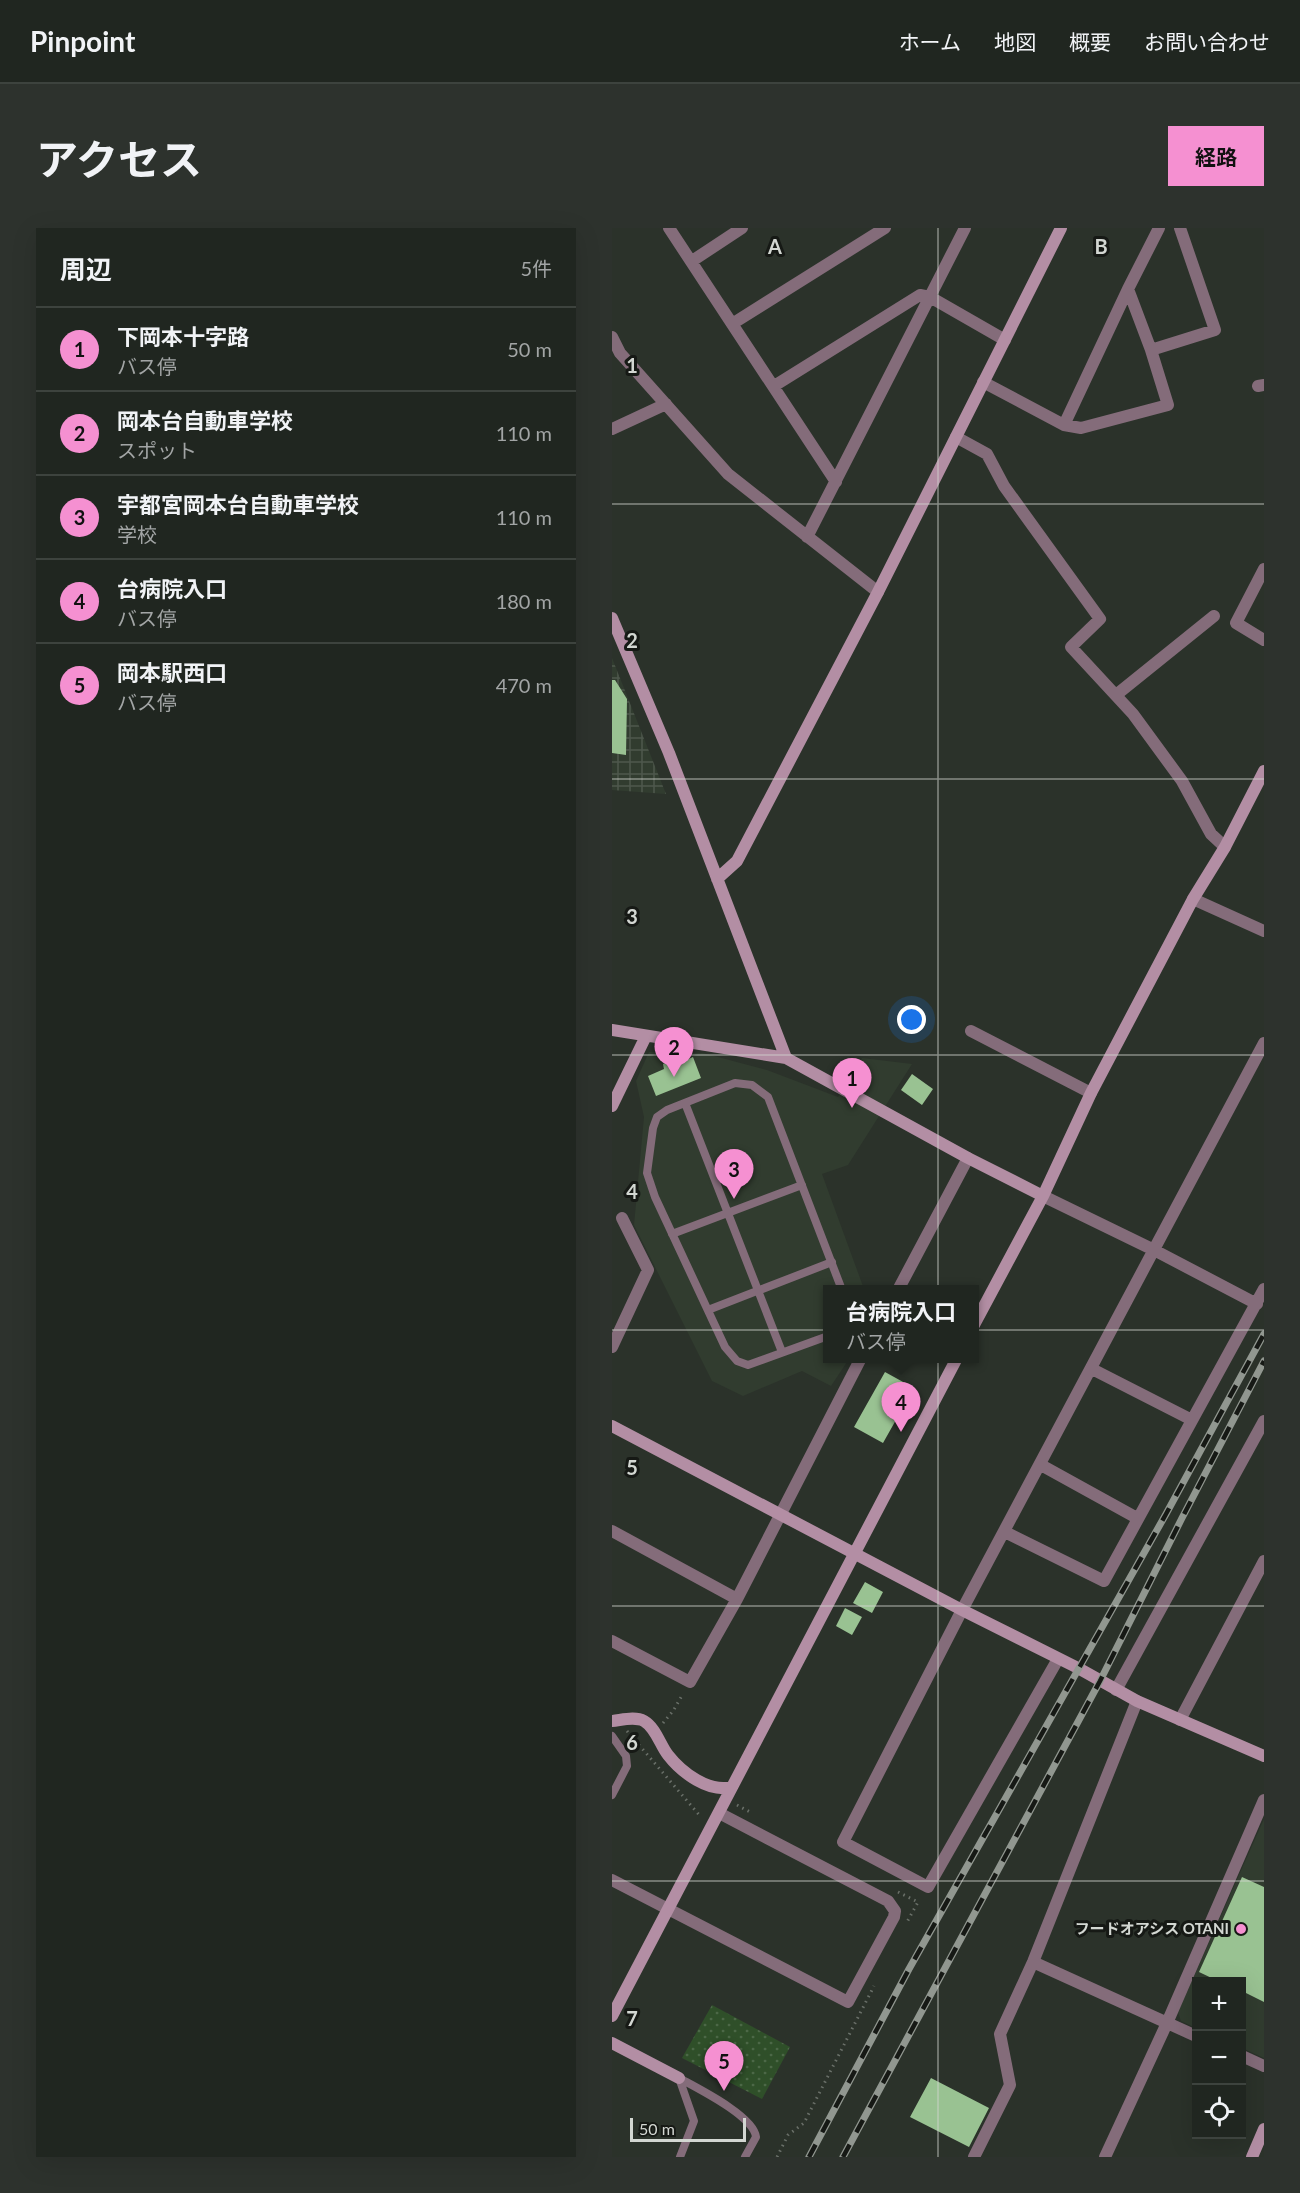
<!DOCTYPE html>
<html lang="ja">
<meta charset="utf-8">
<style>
:root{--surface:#202620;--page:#2d322d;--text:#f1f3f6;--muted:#a2a5a5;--line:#3d433e;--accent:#f590d1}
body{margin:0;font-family:Lato,"Noto Sans JP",sans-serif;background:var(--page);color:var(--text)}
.controls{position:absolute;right:18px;bottom:18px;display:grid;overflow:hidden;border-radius:0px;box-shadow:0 6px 24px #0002}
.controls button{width:54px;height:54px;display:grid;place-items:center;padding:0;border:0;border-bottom:2px solid var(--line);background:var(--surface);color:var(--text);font:30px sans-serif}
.scale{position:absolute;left:18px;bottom:15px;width:116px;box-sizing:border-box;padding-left:6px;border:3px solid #d3d7d2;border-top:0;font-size:16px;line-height:21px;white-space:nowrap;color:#d3d7d2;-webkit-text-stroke:4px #161915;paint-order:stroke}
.you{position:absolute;left:300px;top:792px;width:21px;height:21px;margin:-15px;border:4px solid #fff;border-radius:50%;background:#1a73e8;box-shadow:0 0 0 9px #1a73e833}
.badge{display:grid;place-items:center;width:39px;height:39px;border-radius:50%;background:var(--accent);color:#111;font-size:20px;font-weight:700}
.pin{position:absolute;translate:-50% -50px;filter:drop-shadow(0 2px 3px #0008)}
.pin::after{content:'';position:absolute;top:32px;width:21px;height:18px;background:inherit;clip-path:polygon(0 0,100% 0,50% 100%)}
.popup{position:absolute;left:211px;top:1057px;width:156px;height:78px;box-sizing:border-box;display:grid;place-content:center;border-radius:0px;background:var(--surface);filter:drop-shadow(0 2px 4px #0005);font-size:20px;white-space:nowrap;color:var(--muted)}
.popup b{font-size:22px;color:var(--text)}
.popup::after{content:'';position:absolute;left:50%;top:100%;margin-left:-12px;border:12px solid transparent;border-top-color:var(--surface)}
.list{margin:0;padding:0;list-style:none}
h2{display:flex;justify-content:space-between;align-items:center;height:78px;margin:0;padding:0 24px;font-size:26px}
h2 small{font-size:20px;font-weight:400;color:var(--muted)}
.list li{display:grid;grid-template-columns:39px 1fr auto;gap:18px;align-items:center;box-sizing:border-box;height:84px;padding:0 24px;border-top:2px solid var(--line)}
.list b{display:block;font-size:22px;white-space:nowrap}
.list p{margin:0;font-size:20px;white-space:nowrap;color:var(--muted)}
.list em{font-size:20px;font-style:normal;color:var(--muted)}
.icon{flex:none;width:33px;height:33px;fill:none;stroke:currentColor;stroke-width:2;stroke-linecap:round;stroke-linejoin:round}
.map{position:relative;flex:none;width:652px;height:1929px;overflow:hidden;border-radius:0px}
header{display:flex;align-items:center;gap:36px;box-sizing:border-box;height:84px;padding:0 30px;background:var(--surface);border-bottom:2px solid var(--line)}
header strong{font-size:28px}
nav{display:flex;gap:33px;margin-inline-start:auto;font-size:21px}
.intro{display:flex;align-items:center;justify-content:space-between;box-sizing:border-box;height:144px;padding:0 36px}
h1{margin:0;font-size:42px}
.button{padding:15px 27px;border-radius:0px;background:var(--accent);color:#111;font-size:21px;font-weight:700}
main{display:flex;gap:36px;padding:0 36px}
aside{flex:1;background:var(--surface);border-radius:0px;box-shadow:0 6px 24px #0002}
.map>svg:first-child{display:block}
.built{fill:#313c2f}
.industrial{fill:url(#industrial-grid)}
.grass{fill:url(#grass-dots)}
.building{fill:#99c292}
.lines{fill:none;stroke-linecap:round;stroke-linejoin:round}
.path{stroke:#6a7069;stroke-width:3;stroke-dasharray:1.5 4.5;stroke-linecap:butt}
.lane{stroke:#846c7a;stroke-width:8}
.street{stroke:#846c7a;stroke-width:12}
.secondary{stroke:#b38ea4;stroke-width:12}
.rail-casing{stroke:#919790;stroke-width:7}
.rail{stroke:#161915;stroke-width:4.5;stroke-dasharray:14;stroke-linecap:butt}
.grid{fill:none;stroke:#d3d7d2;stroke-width:1.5;stroke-opacity:0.55}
.poi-dot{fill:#f590d1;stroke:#161915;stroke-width:2}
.labels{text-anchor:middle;stroke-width:6;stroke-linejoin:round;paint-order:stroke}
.poi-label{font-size:15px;font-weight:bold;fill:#d3d7d2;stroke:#161915;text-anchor:end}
.grid-label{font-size:20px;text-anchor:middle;font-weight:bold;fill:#d3d7d2;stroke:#161915;stroke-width:6;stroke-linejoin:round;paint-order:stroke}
</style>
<header>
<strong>Pinpoint</strong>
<nav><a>ホーム</a><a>地図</a><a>概要</a><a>お問い合わせ</a></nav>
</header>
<div class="intro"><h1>アクセス</h1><a class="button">経路</a></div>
<main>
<aside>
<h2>周辺<small>5件</small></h2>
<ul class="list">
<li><span class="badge">1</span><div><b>下岡本十字路</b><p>バス停</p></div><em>50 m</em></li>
<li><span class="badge">2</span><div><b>岡本台自動車学校</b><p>スポット</p></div><em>110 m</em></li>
<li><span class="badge">3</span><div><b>宇都宮岡本台自動車学校</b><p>学校</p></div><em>110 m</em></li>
<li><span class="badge">4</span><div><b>台病院入口</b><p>バス停</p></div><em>180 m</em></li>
<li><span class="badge">5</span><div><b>岡本駅西口</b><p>バス停</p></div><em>470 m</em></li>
</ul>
</aside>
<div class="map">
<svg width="652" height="1929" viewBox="0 0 652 1929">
<defs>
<pattern id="industrial-grid" width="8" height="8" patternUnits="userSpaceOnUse" patternTransform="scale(1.5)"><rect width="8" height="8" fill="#313c2f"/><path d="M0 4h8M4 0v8" fill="none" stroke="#4e574c"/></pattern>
<pattern id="grass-dots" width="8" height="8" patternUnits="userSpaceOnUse" patternTransform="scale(1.5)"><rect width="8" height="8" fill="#2f4f29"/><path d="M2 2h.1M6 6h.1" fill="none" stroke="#4c6847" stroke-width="1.8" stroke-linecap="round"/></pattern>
</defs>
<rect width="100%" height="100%" fill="#2b322a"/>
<path class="built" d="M37 824 91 825 155 842 226 869 250 830 300 836 236 937 210 946 252 1061 216 1062V1130L237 1131 219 1158 190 1143 131 1168 100 1153 22 997 32 889 24 853Z
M652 1591V1830L630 1820V1754H584V1800L569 1793 566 1784Z"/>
<path class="industrial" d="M0 430 54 566 0 562Z"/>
<path class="grass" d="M100 1777 178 1819 150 1871 70 1830Z"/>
<path class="building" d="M0 452H3L15 471 14 527 0 525Z
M70 828 72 833 81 829 89 850 44 868 36 848 52 841 51 836Z
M300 846 321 861 310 877 289 862Z
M273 1144 302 1160 271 1215 242 1199Z
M253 1354 271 1364 260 1385 241 1375Z
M233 1380 250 1389 240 1407 224 1398Z
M630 1649 652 1659V1774L630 1763V1754H608L587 1744Z
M319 1850 377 1880 357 1919 298 1889Z"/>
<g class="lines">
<path class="path" d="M51 1495 61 1483 71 1466
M15 1503 89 1589
M125 1577 138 1584
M286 1664 306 1674 295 1694
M165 1929 176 1907 192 1895 262 1758"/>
<path class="lane" d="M73 875 170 1124
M60 1006 190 957
M96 1082 220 1034
M216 1108 136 1137 125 1133 113 1119 43 969 35 945 41 900 45 889 55 882 123 855 140 857 156 869 230 1062
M0 1508 14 1528 15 1538 0 1567
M67 1850C85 1860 142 1888 144 1909L133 1929
M67 1850 82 1893 68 1929"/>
<path class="street" d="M57 0 224 254
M80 33 130 0
M120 96 273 0
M0 109 8 125 116 246 266 364
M539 122 603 102 568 0
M371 154 452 197 469 200 556 177 539 122 516 61
M162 158 308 67 318 69 393 112
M646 158 652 157
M452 197 516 61 547 0
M0 201 54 176
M344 209 375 226 392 258 488 391 459 419 521 486 570 553 599 606 613 619
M195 309 353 0
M652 341 624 395 652 412
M504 467 602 388
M581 671 652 703
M359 803 479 865
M431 968 542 1022 645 1076
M286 1062 356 930
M0 1119 36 1042 10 990
M480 1141 580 1192
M429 1237 525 1290
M0 1303 125 1371
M393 1304 492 1353 652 1061
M0 1413 78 1454 125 1371 249 1130
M446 1431 316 1659 231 1614 350 1382 652 815
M504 1462 652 1193
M568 1492 652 1333
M0 1652 236 1774 282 1689 283 1683 276 1673 107 1585
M421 1734 584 1808
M630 1828 652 1838
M362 1929 398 1857 388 1806 421 1734 525 1473
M493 1929 555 1795 652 1572"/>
<path class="secondary" d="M0 390 57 525 174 830 356 930 431 968
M105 651 125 633 266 364 449 0
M0 802 174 830
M0 878 34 808
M362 1097 431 968 479 865 581 671 613 619 652 543
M0 1198 350 1382 466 1440 525 1473 652 1528
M0 1493C10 1492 23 1488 32 1493 44 1500 48 1517 56 1527 70 1545 97 1565 120 1559
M0 1788 345 1130
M0 1815 67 1850
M640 1929 652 1901"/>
<g class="rail-casing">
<path id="rail" d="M197 1929 297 1741 554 1286 652 1106
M231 1929 488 1453 570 1290 652 1133"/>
</g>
<use href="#rail" class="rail"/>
</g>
<path class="grid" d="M326 0V1929M0 276H652M0 551H652M0 827H652M0 1102H652M0 1378H652M0 1653H652"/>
<circle class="poi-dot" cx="629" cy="1701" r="6"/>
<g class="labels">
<g class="poi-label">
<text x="617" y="1706">フードオアシス OTANI</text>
</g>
</g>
<g class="grid-label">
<text x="163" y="26">A</text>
<text x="489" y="26">B</text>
<text x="20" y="145">1</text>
<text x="20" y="420">2</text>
<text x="20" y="696">3</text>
<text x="20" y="971">4</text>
<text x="20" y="1247">5</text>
<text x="20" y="1522">6</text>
<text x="20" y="1798">7</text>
</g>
</svg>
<div class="controls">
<button>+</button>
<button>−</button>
<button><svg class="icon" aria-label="locate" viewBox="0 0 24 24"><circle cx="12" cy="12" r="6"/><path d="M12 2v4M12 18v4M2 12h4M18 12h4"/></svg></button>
</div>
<div class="scale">50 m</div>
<div class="you"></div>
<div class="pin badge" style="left:240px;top:880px">1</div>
<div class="pin badge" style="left:62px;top:849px">2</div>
<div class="pin badge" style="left:122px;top:971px">3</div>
<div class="pin badge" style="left:289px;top:1204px">4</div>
<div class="popup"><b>台病院入口</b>バス停</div>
<div class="pin badge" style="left:112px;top:1863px">5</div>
</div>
</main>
